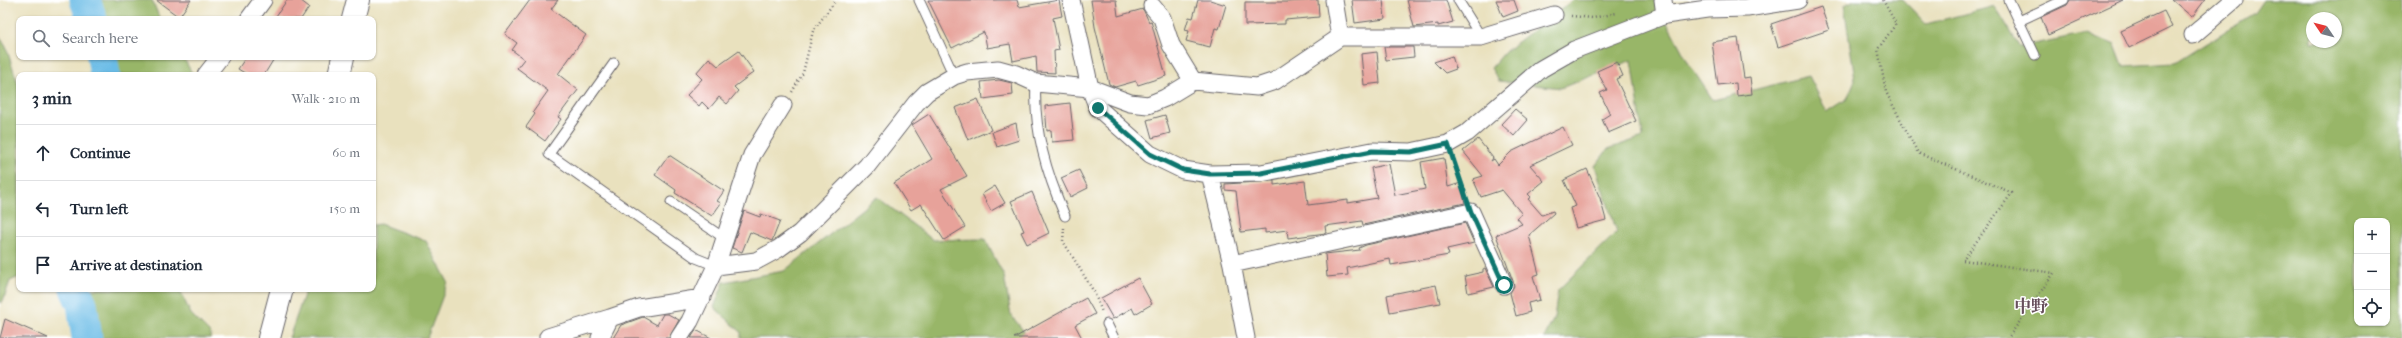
<!DOCTYPE html>
<meta charset="utf-8">
<style>
:root{--surface:#fff;--page:#f2f2f3;--text:#1f2937;--muted:#747a83;--line:#e0e1e3}
body{margin:0;font-family:"IM FELL French Canon","Noto Serif JP",serif;background:var(--page);color:var(--text)}
.controls{position:absolute;right:12px;bottom:12px;display:grid;overflow:hidden;border-radius:8px;box-shadow:0 1px 3px #0004}
.controls button{width:36px;height:36px;display:grid;place-items:center;padding:0;border:0;border-bottom:1px solid var(--line);background:var(--surface);color:var(--text);font:20px sans-serif}
.compass{position:absolute;left:2306px;top:12px;width:36px;height:36px;border-radius:50%;background:var(--surface);box-shadow:0 1px 3px #0004;rotate:305deg}
.stop{position:absolute;width:12px;height:12px;margin:-9px;border:3px solid #0f766e;border-radius:50%;background:#fff}
.stop.end{background:#0f766e;border-color:#fff;box-shadow:0 1px 4px #0008}
.list{margin:0;padding:0;list-style:none}
h2{display:flex;justify-content:space-between;align-items:center;height:52px;margin:0;padding:0 16px;font-size:17px}
h2 small{font-size:13px;font-weight:400;color:var(--muted)}
.list li{display:grid;grid-template-columns:26px 1fr auto;gap:12px;align-items:center;box-sizing:border-box;height:56px;padding:0 16px;border-top:1px solid var(--line)}
.list b{display:block;font-size:15px;white-space:nowrap}
.list em{font-size:13px;font-style:normal;color:var(--muted)}
.icon{flex:none;width:22px;height:22px;fill:none;stroke:currentColor;stroke-width:2;stroke-linecap:round;stroke-linejoin:round}
.map{position:relative;flex:none;width:2402px;height:338px;overflow:hidden}
.search{position:absolute;background:var(--surface);box-shadow:0 1px 3px #0004;left:16px;top:16px;width:360px;height:44px;display:flex;align-items:center;gap:10px;box-sizing:border-box;padding:0 14px;border-radius:8px;color:var(--muted);font-size:15px}
.panel{position:absolute;background:var(--surface);box-shadow:0 1px 3px #0004;left:16px;top:72px;width:360px;height:220px;border-radius:8px}
.map>svg:first-child{display:block}
.forest{fill:#98b668;stroke:#5d6c52;fill-rule:evenodd}
.lines{fill:none;stroke-linecap:round;stroke-linejoin:round}
.river{stroke:#6bbce6;stroke-width:31}
.building{fill:#e7a29a}
.lane-casing{stroke:#686569;stroke-width:11}
.street-casing{stroke:#686569;stroke-width:19}
.highway-casing{stroke:#686569;stroke-width:24}
.path{stroke:#686569;stroke-width:2.5;stroke-dasharray:1 3;stroke-linecap:butt}
.lane{stroke:#fff;stroke-width:9}
.street{stroke:#fff;stroke-width:17}
.highway{stroke:#fff;stroke-width:22}
.route{stroke:#0f766e;stroke-width:5}
.labels{text-anchor:middle;stroke-width:3;stroke-linejoin:round;paint-order:stroke}
.quarter-label{font-size:17px;font-weight:bold;fill:#674f5c;stroke:#fff}
</style>
<div class="map">
<svg width="2402" height="338" viewBox="0 0 2402 338">
<rect width="100%" height="100%" fill="#fff"/>
<filter id="ink" filterUnits="userSpaceOnUse"><feTurbulence type="fractalNoise" baseFrequency=".025" numOctaves="2"/><feDisplacementMap in="SourceGraphic" scale="8" xChannelSelector="R" yChannelSelector="G"/><feConvolveMatrix kernelMatrix="1 2 1 2 8 2 1 2 1" color-interpolation-filters="sRGB"/></filter>
<filter id="wash" filterUnits="userSpaceOnUse"><feTurbulence type="fractalNoise" baseFrequency=".012" numOctaves="4" result="noise"/><feDisplacementMap in="SourceGraphic" scale="16" xChannelSelector="R" yChannelSelector="G"/><feGaussianBlur stdDeviation="0.9" result="paint"/><feColorMatrix in="noise" values="0 0 0 0 0 0 0 0 0 0 0 0 0 0 0 0 0 1.4 0 .05"/><feComposite in="paint" operator="in"/></filter>
<g filter="url(#wash)">
<rect width="100%" height="100%" fill="#e9e1be"/>
<path class="forest" d="M93 0H152L160 19H99Z
M1573 0H1655L1689 64 1713 100 1809 76 1827 112 1847 99 1855 80 1844 5 1855 0H1903L1926 24 1995 6 2020 47 2087 33 2115 45 2123 66 2175 63 2254 13 2263 0H2402V338H1544L1554 318 1558 290 1617 232 1595 166 1608 149 1643 137 1632 60 1561 88 1499 81 1491 68 1506 51ZM2312 18H2336V42H2312ZM2357 221H2387V323H2357Z
M0 37 6 47 19 87V277L10 281 3 301 0 303Z
M109 57H183L193 75H112L113 72Z
M877 197 933 240 985 239 1004 276 1011 315 1029 338H741V332L714 307 724 282 784 271Z
M380 224 426 241 448 282 427 338H289L306 289H373V225Z
M88 289H179L191 314 211 334 210 338H98L100 329Z"/>
<g class="lines">
<path class="river" d="M85 0 92 19
M102 57 105 75
M75 289 82 304 87 338"/>
</g>
<g id="blocks">
<path class="building" d="M156 0H191L179 17Z
M287 0H300L309 7 301 19H274Z
M530 0H558L551 9 586 35 558 74 578 90 558 117 561 119 545 141 526 127 535 114 533 112 548 91 517 68 524 59 512 50 517 43 505 34Z
M928 0H1017L1019 7 1059 0 1062 16 1053 18 1059 50 1054 51 1055 73 1037 72 1036 56 1013 61 1010 44 987 48 984 32 952 48Z
M1091 0H1116L1118 16 1143 9 1149 22 1151 21 1166 76 1138 85 1136 81 1115 87 1109 84 1095 27Z
M1198 0H1210L1226 5 1219 29 1215 28 1210 47 1186 41 1189 31 1185 30 1189 17 1193 18Z
M1318 0 1319 17 1285 20V24L1245 25V2H1286Z
M1352 0H1383L1385 19 1355 23Z
M1407 0H1446L1453 22 1438 26V24L1414 27Z
M1496 0H1514L1518 11 1503 17Z
M2070 0H2123L2048 35 2041 17 2067 5Z
M2172 0H2205L2192 17Z
M1821 7 1829 30 1778 47 1771 24Z
M2164 11 2172 27 2129 48 2121 31Z
M1738 38 1744 78 1750 77 1752 94 1737 96 1736 83 1718 85 1712 42Z
M1384 47H1413L1414 57 1386 60Z
M739 51 754 72 734 87 738 91 727 104 719 97 709 109 702 102 699 106 687 95 702 79 696 73 709 58 718 66Z
M1377 52 1380 83 1364 85 1361 54Z
M1452 56 1456 69 1445 73 1434 62Z
M246 57H275L264 75H248L238 69Z
M1617 62 1623 76 1616 79 1636 121 1608 133 1602 119 1610 114 1600 93 1607 90 1597 71Z
M999 80 1012 83 1013 95 983 99 981 82Z
M978 99 991 130 968 140 955 108Z
M1070 103 1074 140 1052 142 1051 130 1047 131 1045 106Z
M1515 109 1528 120 1514 136 1501 124Z
M929 114 967 176 941 189 965 227 944 240 921 204 911 210 894 183 932 159 912 125Z
M1165 115 1170 133 1152 138 1147 120Z
M1016 123 1019 140 997 147 992 132Z
M1563 127 1572 145 1530 165 1544 181 1528 194 1531 197 1528 199 1542 215 1553 211 1554 213 1529 235 1539 274 1533 276 1540 300 1528 303 1530 312 1516 316 1510 293 1514 286 1513 281 1496 235 1522 224 1517 218 1522 214 1502 190 1481 197 1473 179 1483 176 1463 151 1478 139 1493 158 1491 161 1494 159 1498 165 1511 152Z
M669 155 724 191 717 201 721 203 712 216 675 193 676 190 655 175Z
M1444 158 1448 187 1461 183 1465 203 1363 225 1362 221 1325 226 1326 233 1288 238 1287 230 1265 233V229L1241 232 1236 191 1225 190V184L1274 181V185L1305 181 1308 205 1348 200V203L1377 198 1371 168 1389 164 1395 195 1425 189 1421 162Z
M1587 169 1600 198 1606 220 1576 228 1570 208 1576 206 1564 180Z
M1079 170 1088 188 1070 197 1061 178Z
M995 186 1005 203 991 211 982 194Z
M1032 192 1049 233 1027 244 1021 232 1024 231 1011 201Z
M744 211 760 217 761 214 780 221 772 241 750 232 742 252 732 248Z
M1465 223 1474 243 1447 249 1449 255 1391 265 1390 259 1347 268 1348 275 1327 277 1325 254 1360 250 1359 248 1366 245Z
M1485 268 1494 287 1468 293 1465 276 1483 272V269Z
M1138 278 1152 304 1135 314 1132 308 1113 319 1101 298Z
M1436 285 1440 303 1390 312 1387 295Z
M1086 298 1095 314 1075 325 1082 338H1014Z
M663 314H668L679 320 669 338H613L621 325 643 317 657 325Z
M5 319 48 338H0Z
M696 330 711 338H691Z"/>
</g>
</g>
<g filter="url(#ink)">
<use href="#blocks" fill-opacity="0" stroke="#686569" stroke-width="1"/>
<g class="lines">
<g class="lane-casing">
<path id="lane" d="M919 0 954 76
M1458 0 1481 37
M2009 0 2035 55
M2019 21 2064 0
M614 63 549 154 696 258 716 266
M1036 83C1033 130 1047 174 1065 216
M671 202 724 238
M1107 324 1114 338"/>
</g>
<g class="street-casing">
<path id="street" d="M1071 0 1090 88 1098 108 1150 154 1183 170 1210 174 1261 173 1372 151 1411 152 1448 144 1467 133 1541 69 1574 50 1665 15 1707 9 1747 8 1798 0
M1334 0 1340 37
M1663 0 1665 15
M1152 6 1162 18 1171 45 1193 81
M249 19 263 0
M2193 35 2234 0
M206 75 220 57
M1210 174 1232 264 1246 338
M1232 264 1471 212 1504 285
M716 266 752 155 783 105
M548 337 610 318
M600 338 610 318 639 308 702 298
M679 338 690 321 716 266 756 261 778 249 800 233 867 166 916 103 927 92 954 76 967 72 998 69 1016 74 1036 83 1090 88 1130 103 1148 105 1165 98 1193 81 1257 87 1275 81 1340 37H1481L1554 15"/>
</g>
<g class="highway-casing">
<path id="highway" d="M353 19 358 0
M339 75 343 57
M269 338 282 289"/>
</g>
<path class="path" d="M1883 0 1896 24 1878 49 1886 92 1918 153 2012 193 1963 260 2054 273 2008 338
M1571 16 1593 18 1617 13
M792 92 803 73 813 31 836 0
M1454 160 1466 197
M1064 228 1063 241 1094 292 1102 312"/>
<use href="#lane" class="lane"/>
<use href="#street" class="street"/>
<use href="#highway" class="highway"/>
</g>
</g>
<g class="lines" filter="url(#ink)">
<path class="route" d="M1098 108 1150 154 1183 170 1210 174 1261 173 1372 151 1411 152 1448 144 1471 212 1504 285"/>
</g>
<g class="labels">
<g class="quarter-label">
<text x="2031" y="312">中野</text>
</g>
</g>
</svg>
<div class="controls">
<button>+</button>
<button>−</button>
<button><svg class="icon" aria-label="locate" viewBox="0 0 24 24"><circle cx="12" cy="12" r="6"/><path d="M12 2v4M12 18v4M2 12h4M18 12h4"/></svg></button>
</div>
<svg class="compass" viewBox="-18 -18 36 36"><path d="M0-13l5 13h-10z" fill="#e53935"/><path d="M0 13l5-13h-10z" fill="#747a83"/></svg>
<div class="stop" style="left:1504px;top:285px"></div>
<div class="stop end" style="left:1098px;top:108px"></div>
<div class="search"><svg class="icon" aria-label="search" viewBox="0 0 24 24"><circle cx="10" cy="10" r="6"/><path d="M15 15l6 6"/></svg>Search here</div>
<section class="panel">
<h2>3 min<small>Walk · 210 m</small></h2>
<ul class="list">
<li><svg class="icon" aria-label="ahead" viewBox="0 0 24 24"><path d="M12 20V5M6 11l6-6 6 6"/></svg><div><b>Continue</b></div><em>60 m</em></li>
<li><svg class="icon" aria-label="left" viewBox="0 0 24 24"><path d="M17 20v-9H6M10 6l-5 5 5 5"/></svg><div><b>Turn left</b></div><em>150 m</em></li>
<li><svg class="icon" aria-label="arrive" viewBox="0 0 24 24"><path d="M6 21V4h12l-3 4 3 4H6"/></svg><div><b>Arrive at destination</b></div></li>
</ul>
</section>
</div>
